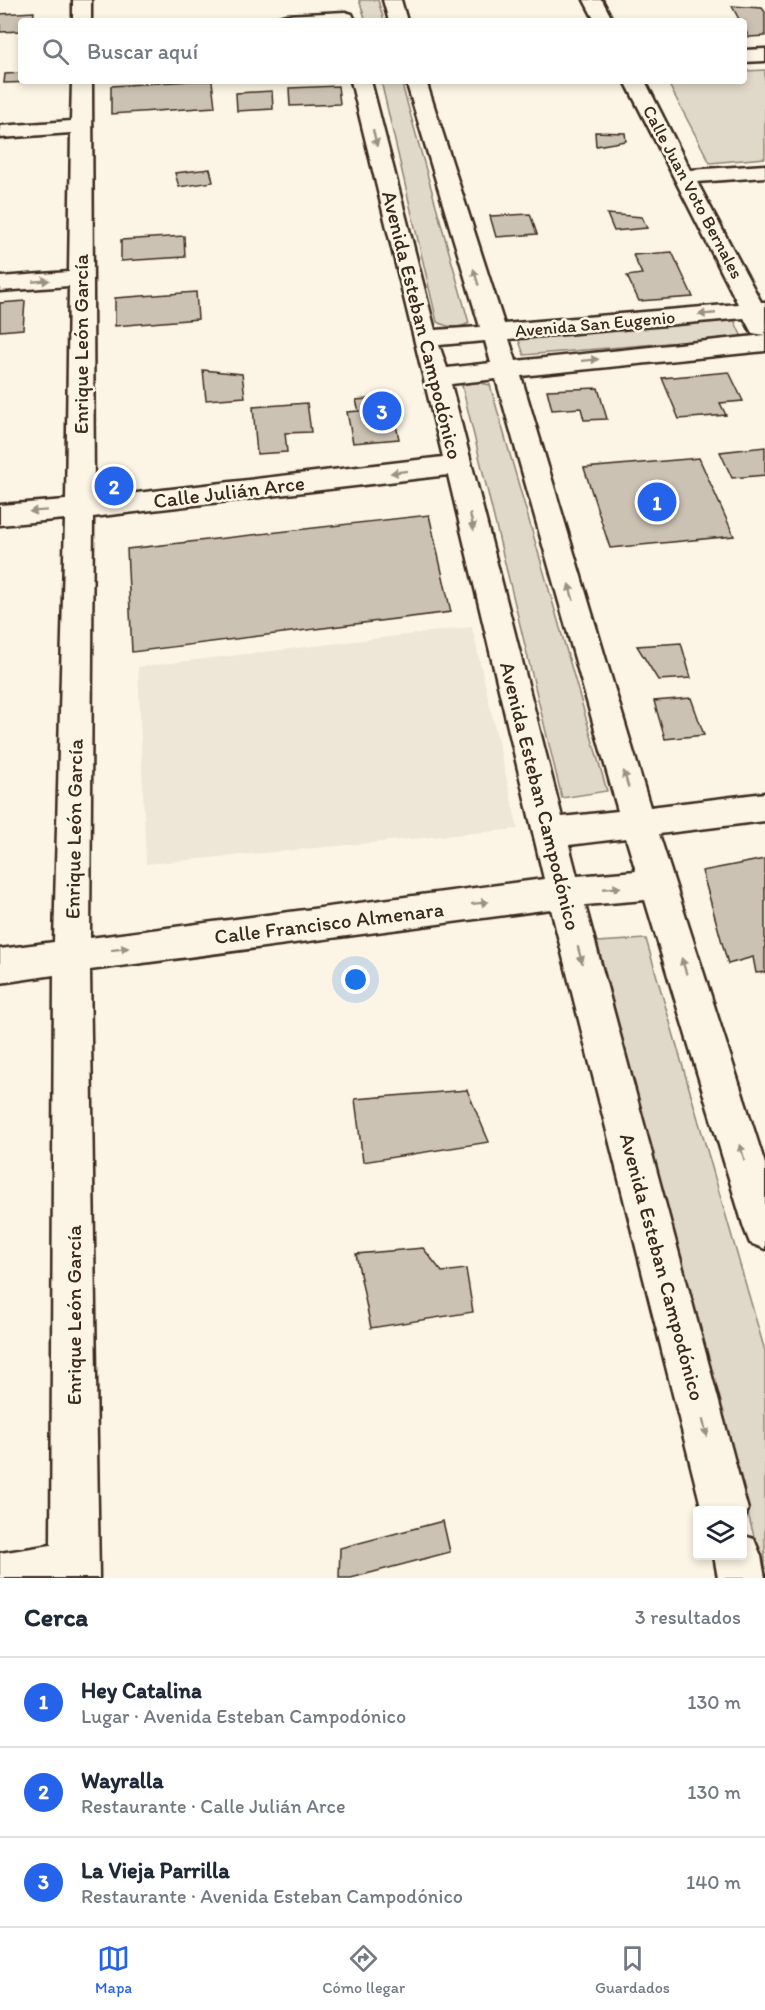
<!DOCTYPE html>
<html lang="es">
<meta charset="utf-8">
<style>
:root{--surface:#fff;--page:#f2f2f3;--text:#1f2937;--muted:#747a83;--line:#e0e1e3;--accent:#2563eb}
body{margin:0;font-family:Itim,sans-serif;background:var(--page);color:var(--text)}
.controls{position:absolute;right:18px;bottom:18px;display:grid;overflow:hidden;border-radius:6px;box-shadow:0 3px 9px #0003}
.controls button{width:54px;height:54px;display:grid;place-items:center;padding:0;border:0;border-bottom:2px solid var(--line);background:var(--surface);color:var(--text);font:30px sans-serif}
.you{position:absolute;left:356px;top:980px;width:21px;height:21px;margin:-15px;border:4px solid #fff;border-radius:50%;background:#1a73e8;box-shadow:0 0 0 9px #1a73e833}
.badge{display:grid;place-items:center;width:39px;height:39px;border-radius:50%;background:var(--accent);color:#fff;font-size:20px;font-weight:700}
.pin{position:absolute;translate:-50% -50%;border:3px solid #fff;box-shadow:0 2px 6px #0006}
.list{margin:0;padding:0;list-style:none}
h2{display:flex;justify-content:space-between;align-items:center;height:78px;margin:0;padding:0 24px;font-size:26px}
h2 small{font-size:20px;font-weight:400;color:var(--muted)}
.list li{display:grid;grid-template-columns:39px 1fr auto;gap:18px;align-items:center;box-sizing:border-box;height:90px;padding:0 24px;border-top:2px solid var(--line)}
.list b{display:block;font-size:22px;white-space:nowrap}
.list p{margin:0;font-size:20px;white-space:nowrap;color:var(--muted)}
.list em{font-size:20px;font-style:normal;color:var(--muted)}
.icon{flex:none;width:33px;height:33px;fill:none;stroke:currentColor;stroke-width:2;stroke-linecap:round;stroke-linejoin:round}
.map{position:relative;flex:none;width:765px;height:1578px;overflow:hidden}
.search{position:absolute;background:var(--surface);box-shadow:0 3px 9px #0003;left:18px;right:18px;top:18px;height:66px;display:flex;align-items:center;gap:15px;box-sizing:border-box;padding:0 21px;border-radius:6px;color:var(--muted);font-size:22px}
.sheet{height:348px;background:var(--surface)}
nav{display:flex;justify-content:space-around;align-items:center;box-sizing:border-box;height:84px;border-top:2px solid var(--line);background:var(--surface);font-size:16px;color:var(--muted)}
nav a{display:grid;justify-items:center;gap:3px}
nav .on{color:var(--accent)}
.map>svg:first-child{display:block}
.built{fill:#eee6d6}
.green{fill:#e0d8c8;stroke:#8e8173;stroke-width:1.5}
.building{fill:#ccc2b3;stroke:#3b2a1e;stroke-width:1.5}
.lines{fill:none;stroke-linecap:round;stroke-linejoin:round}
.minor-casing{stroke:#3b2a1e;stroke-width:5}
.minor{fill:#fcf5e5;fill-rule:evenodd}
.oneway{fill:#9c9082}
.labels{text-anchor:middle;stroke-width:5;stroke-linejoin:round;paint-order:stroke}
.far-street-label{font-size:18px;fill:#3b2a1e;stroke:#fcf5e5}
.street-label{font-size:21px;fill:#3b2a1e;stroke:#fcf5e5}
</style>
<div class="map">
<svg width="765" height="1578" viewBox="0 0 765 1578">
<rect width="100%" height="100%" fill="#fcf5e5"/>
<filter id="ink" filterUnits="userSpaceOnUse"><feTurbulence type="fractalNoise" baseFrequency=".0167" numOctaves="2"/><feDisplacementMap in="SourceGraphic" scale="12" xChannelSelector="R" yChannelSelector="G"/><feConvolveMatrix kernelMatrix="1 2 1 2 8 2 1 2 1" color-interpolation-filters="sRGB"/></filter>
<g filter="url(#ink)">
<path class="built" d="M472 627 518 829 146 864 138 667Z"/>
<path class="green" d="M359 0H378L384 21H366Z
M765 70V158L710 163 667 81H744V71Z
M381 81H401L469 323C458 330 448 327 437 322Z
M734 320 742 337 524 355 518 338Z
M471 381 490 385 607 791 562 798 462 386Z
M646 939 765 1351V1578L597 942Z"/>
<path class="building" d="M732 6 762 8 765 12V36L749 37 744 28V21H740Z
M34 12 33 21H21V31L0 32V14Z
M21 73V81L34 82 4 83 5 74Z
M191 81H212L215 107 111 114V86Z
M338 86 340 104 290 106 289 88Z
M272 91 273 109 237 111 236 93Z
M595 132 625 133 626 141 596 146Z
M210 169 213 182 179 187 175 173Z
M530 214 537 234 496 237 490 216Z
M607 214 642 217 647 228 614 231Z
M184 236 185 257 121 261V240Z
M672 252 693 297 639 301 627 276 642 274 633 255Z
M196 292 198 319 115 326V298Z
M25 301 23 329 0 331V303Z
M203 370 242 374 245 397 206 400Z
M729 372 743 401 720 403 726 415 679 419 662 378Z
M598 388 607 419 584 420 581 408 552 410 547 390Z
M390 397 399 439 353 443 347 412 359 411 356 400Z
M307 403 311 432 285 433 287 452 257 454 253 407Z
M765 447V475L732 478 720 452Z
M699 458 734 536 610 548 584 468Z
M429 515 451 612 132 652 127 549Z
M681 643 691 678 658 680 637 646Z
M691 698 704 735 665 739 654 701Z
M765 859V972L756 973 753 957 728 964 702 871Z
M467 1090 489 1142 363 1162 355 1099Z
M423 1248 442 1272 466 1269 473 1312 371 1328 356 1254Z
M443 1521 450 1552 351 1578H339L340 1548Z"/>
<g class="lines">
<g class="minor-casing">
<path id="minor" d="M73 0H91V21H73Z
M383 0H401L407 21H389Z
M584 0H602L613 21H595Z
M345 12 352 14 354 18 352 21H277L279 17 286 15Z
M765 49V61L744 62V50Z
M72 81H92L94 498 443 457 351 81H371L435 330 480 327 406 81H426L504 324 738 304 625 81H645L690 170 765 165V177L697 182 761 302H765V335L752 333 744 318 509 339 516 361 765 335V351L521 376 650 807 765 793V821L659 834 765 1164V1249L750 1243 744 1228 645 900 585 905 748 1510 742 1524V1510H702L551 909 90 970 99 1578H0V1553L51 1545 54 975 0 983V949L54 942 65 519 0 525V505L66 500 69 286 0 291V277L69 272 71 133 0 138V126L71 121ZM485 341 491 363 447 368 439 345ZM496 379 618 811 562 817 451 384ZM448 475 544 879 90 938 93 517ZM626 838 636 871 577 876 569 845Z
M742 1535 754 1539 761 1556 765 1578H718L714 1556H742Z"/>
</g>
<use href="#minor" class="minor"/>
</g>
<defs><path id="oneway-solid" d="M-6-.8H1V-3.2L6.5 0L1 3.2V.8H-6Z" transform="scale(1.5)"/></defs>
<g class="oneway">
<use href="#oneway-solid" transform="translate(375 138) rotate(76)"/>
<use href="#oneway-solid" transform="translate(476 277) rotate(-107)"/>
<use href="#oneway-solid" transform="translate(41 281) rotate(-5)"/>
<use href="#oneway-solid" transform="translate(707 314) rotate(175)"/>
<use href="#oneway-solid" transform="translate(590 360) rotate(-6)"/>
<use href="#oneway-solid" transform="translate(399 472) rotate(173)"/>
<use href="#oneway-solid" transform="translate(38 511) rotate(176)"/>
<use href="#oneway-solid" transform="translate(472 522) rotate(76)"/>
<use href="#oneway-solid" transform="translate(571 592) rotate(-106)"/>
<use href="#oneway-solid" transform="translate(626 779) rotate(-106)"/>
<use href="#oneway-solid" transform="translate(612 888) rotate(-5)"/>
<use href="#oneway-solid" transform="translate(480 903) rotate(-7)"/>
<use href="#oneway-solid" transform="translate(120 949) rotate(-7)"/>
<use href="#oneway-solid" transform="translate(580 955) rotate(75)"/>
<use href="#oneway-solid" transform="translate(684 966) rotate(-107)"/>
<use href="#oneway-solid" transform="translate(742 1152) rotate(-107)"/>
<use href="#oneway-solid" transform="translate(705 1428) rotate(75)"/>
</g>
</g>
<g class="labels">
<g class="far-street-label">
<text transform="translate(693 192) rotate(62)" y="6">Calle Juan Voto Bernales</text>
<text transform="translate(595 324) rotate(-5)" y="6">Avenida San Eugenio</text>
</g>
<g class="street-label">
<text transform="translate(422 325) rotate(76)" y="7">Avenida Esteban Campodónico</text>
<text transform="translate(81 344) rotate(-90)" y="7">Enrique León García</text>
<text transform="translate(229 492) rotate(-7)" y="7">Calle Julián Arce</text>
<text transform="translate(540 796) rotate(76)" y="7">Avenida Esteban Campodónico</text>
<text transform="translate(74 829) rotate(-89)" y="7">Enrique León García</text>
<text transform="translate(329 923) rotate(-7)" y="7">Calle Francisco Almenara</text>
<text transform="translate(662 1267) rotate(75)" y="7">Avenida Esteban Campodónico</text>
<text transform="translate(74 1315) rotate(-90)" y="7">Enrique León García</text>
</g>
</g>
</svg>
<div class="controls">
<button><svg class="icon" aria-label="layers" viewBox="0 0 24 24"><path d="M12 4l9 5-9 5-9-5zM3 14l9 5 9-5"/></svg></button>
</div>
<div class="you"></div>
<div class="pin badge" style="left:657px;top:502px">1</div>
<div class="pin badge" style="left:114px;top:486px">2</div>
<div class="pin badge" style="left:382px;top:411px">3</div>
<div class="search"><svg class="icon" aria-label="search" viewBox="0 0 24 24"><circle cx="10" cy="10" r="6"/><path d="M15 15l6 6"/></svg>Buscar aquí</div>
</div>
<section class="sheet">
<h2>Cerca<small>3 resultados</small></h2>
<ul class="list">
<li><span class="badge">1</span><div><b>Hey Catalina</b><p>Lugar · Avenida Esteban Campodónico</p></div><em>130 m</em></li>
<li><span class="badge">2</span><div><b>Wayralla</b><p>Restaurante · Calle Julián Arce</p></div><em>130 m</em></li>
<li><span class="badge">3</span><div><b>La Vieja Parrilla</b><p>Restaurante · Avenida Esteban Campodónico</p></div><em>140 m</em></li>
</ul>
</section>
<nav>
<a class="on"><svg class="icon" aria-label="map" viewBox="0 0 24 24"><path d="M3 6l6-2 6 2 6-2v14l-6 2-6-2-6 2zM9 4v14M15 6v14"/></svg>Mapa</a>
<a><svg class="icon" aria-label="directions" viewBox="0 0 24 24"><path d="M12 3l9 9-9 9-9-9zM9 14v-3h6M13 9l2 2-2 2"/></svg>Cómo llegar</a>
<a><svg class="icon" aria-label="saved" viewBox="0 0 24 24"><path d="M7 4h10v16l-5-4-5 4z"/></svg>Guardados</a>
</nav>
